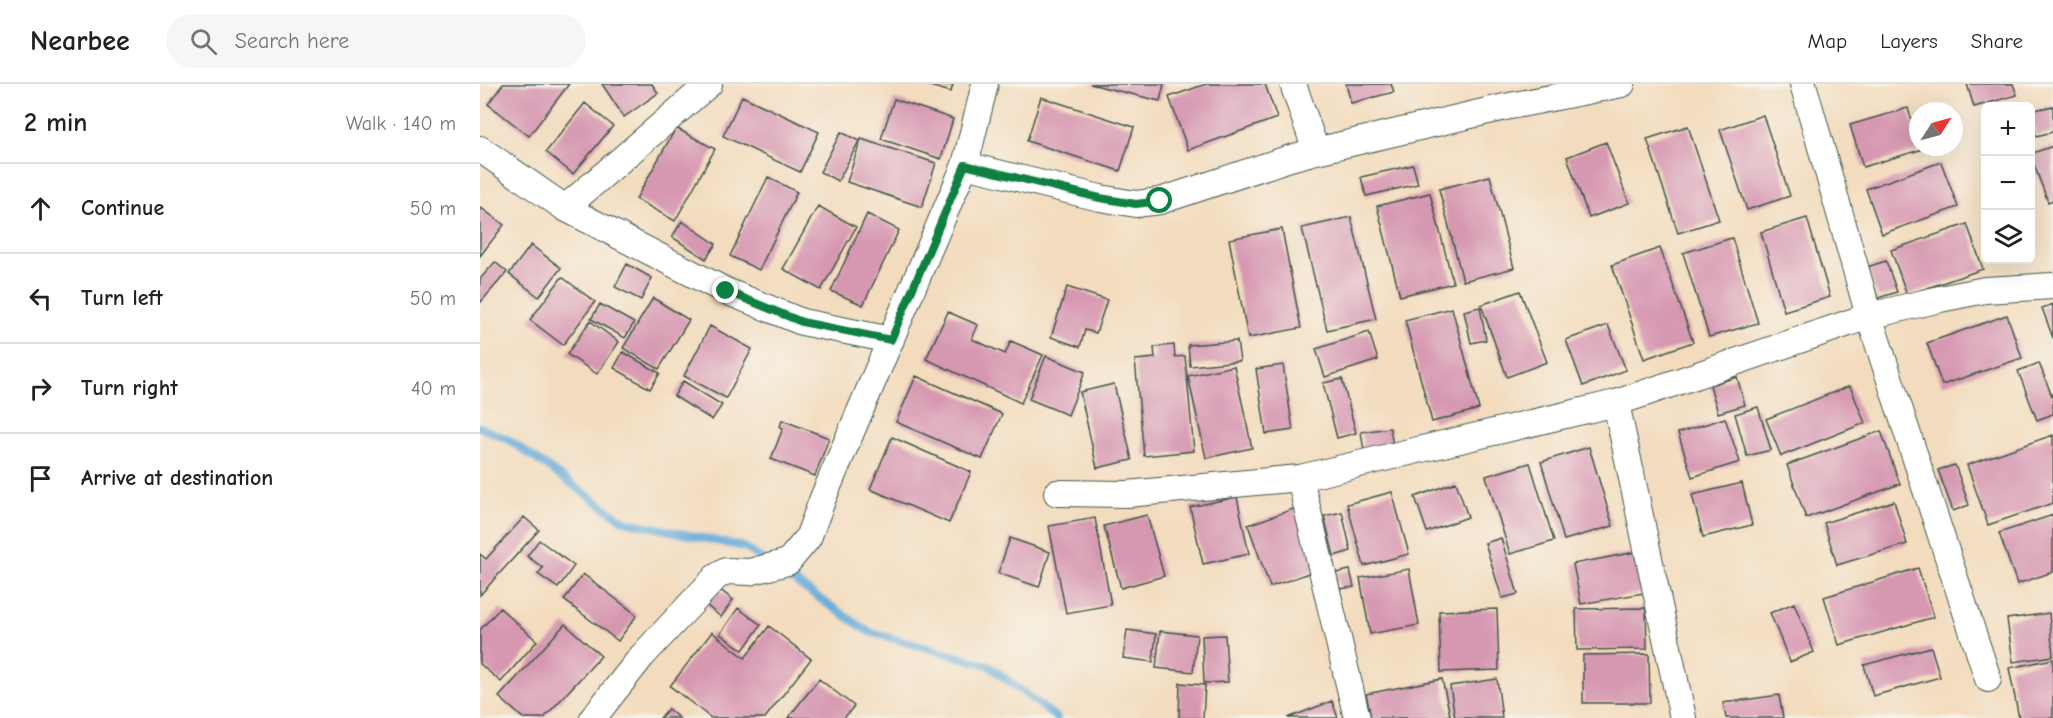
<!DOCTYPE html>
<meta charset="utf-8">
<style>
:root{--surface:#fff;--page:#f6f6f6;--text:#202124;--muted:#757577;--line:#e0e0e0}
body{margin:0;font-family:"Comic Neue",sans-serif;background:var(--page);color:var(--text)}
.controls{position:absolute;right:18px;top:18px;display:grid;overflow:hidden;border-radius:9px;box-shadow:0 6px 24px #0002}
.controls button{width:54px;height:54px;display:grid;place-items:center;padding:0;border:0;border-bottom:2px solid var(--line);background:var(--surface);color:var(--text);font:30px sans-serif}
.compass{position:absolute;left:1429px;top:18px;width:54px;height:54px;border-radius:50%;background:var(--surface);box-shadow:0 6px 24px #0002;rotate:54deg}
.stop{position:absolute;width:18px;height:18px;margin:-14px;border:4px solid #0b8043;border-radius:50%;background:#fff}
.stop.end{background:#0b8043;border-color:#fff;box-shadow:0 2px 6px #0008}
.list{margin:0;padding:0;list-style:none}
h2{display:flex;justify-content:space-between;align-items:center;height:78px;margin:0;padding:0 24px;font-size:26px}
h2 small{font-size:20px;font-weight:400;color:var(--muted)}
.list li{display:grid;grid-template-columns:39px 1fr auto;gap:18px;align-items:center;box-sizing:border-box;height:90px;padding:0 24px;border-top:2px solid var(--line)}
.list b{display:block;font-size:22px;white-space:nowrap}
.list em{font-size:20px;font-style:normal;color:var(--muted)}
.icon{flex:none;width:33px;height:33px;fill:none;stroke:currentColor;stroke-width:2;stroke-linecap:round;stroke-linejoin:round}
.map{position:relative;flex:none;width:1573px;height:634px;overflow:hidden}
header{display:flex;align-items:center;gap:36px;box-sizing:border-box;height:84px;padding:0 30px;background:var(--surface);border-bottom:2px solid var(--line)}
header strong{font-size:28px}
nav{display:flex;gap:33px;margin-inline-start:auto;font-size:21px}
.search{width:420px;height:54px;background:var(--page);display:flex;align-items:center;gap:15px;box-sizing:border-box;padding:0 21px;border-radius:33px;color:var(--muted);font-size:22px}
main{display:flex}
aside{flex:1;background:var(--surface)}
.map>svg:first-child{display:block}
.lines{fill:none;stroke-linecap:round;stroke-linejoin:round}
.stream{stroke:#63aada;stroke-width:8}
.building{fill:#d697b1}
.street-casing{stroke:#3f5549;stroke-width:28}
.street{stroke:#fff;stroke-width:26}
.route{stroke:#0b8043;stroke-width:8}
</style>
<header>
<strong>Nearbee</strong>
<div class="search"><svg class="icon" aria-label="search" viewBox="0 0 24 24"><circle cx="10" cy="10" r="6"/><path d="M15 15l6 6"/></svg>Search here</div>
<nav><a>Map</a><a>Layers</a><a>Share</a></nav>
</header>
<main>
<aside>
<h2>2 min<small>Walk · 140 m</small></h2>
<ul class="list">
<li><svg class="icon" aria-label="ahead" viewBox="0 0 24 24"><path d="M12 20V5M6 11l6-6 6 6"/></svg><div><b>Continue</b></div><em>50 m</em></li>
<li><svg class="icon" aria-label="left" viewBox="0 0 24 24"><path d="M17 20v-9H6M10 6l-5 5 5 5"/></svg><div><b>Turn left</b></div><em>50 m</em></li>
<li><svg class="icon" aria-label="right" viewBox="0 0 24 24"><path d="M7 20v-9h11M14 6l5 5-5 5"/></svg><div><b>Turn right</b></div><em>40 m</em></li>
<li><svg class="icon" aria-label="arrive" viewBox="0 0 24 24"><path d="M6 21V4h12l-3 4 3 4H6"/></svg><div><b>Arrive at destination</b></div></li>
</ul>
</aside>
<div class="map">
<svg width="1573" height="634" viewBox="0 0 1573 634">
<rect width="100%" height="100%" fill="#f7f3e8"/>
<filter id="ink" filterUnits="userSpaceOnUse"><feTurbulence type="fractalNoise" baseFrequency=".0167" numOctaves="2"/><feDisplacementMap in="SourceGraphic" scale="12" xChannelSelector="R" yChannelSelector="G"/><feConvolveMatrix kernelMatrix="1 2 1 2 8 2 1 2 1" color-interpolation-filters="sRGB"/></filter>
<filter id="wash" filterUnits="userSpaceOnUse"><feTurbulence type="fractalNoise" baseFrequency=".008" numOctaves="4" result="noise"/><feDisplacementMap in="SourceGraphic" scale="24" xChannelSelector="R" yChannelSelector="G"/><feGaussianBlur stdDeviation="1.35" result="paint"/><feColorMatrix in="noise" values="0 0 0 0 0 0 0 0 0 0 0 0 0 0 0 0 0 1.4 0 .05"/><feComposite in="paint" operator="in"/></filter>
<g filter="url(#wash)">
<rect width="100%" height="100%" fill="#f3dcbe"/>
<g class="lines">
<path class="stream" d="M0 343 29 356 144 437 264 463 287 478
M299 487 389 548 508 581 577 634"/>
</g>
<g id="blocks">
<path class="building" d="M23 0H89L49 52 8 20Z
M122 0H172L178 9 144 33Z
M443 0H473L471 8Z
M610 0H684L680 17Z
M726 0H785L797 34 708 66 689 13Z
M866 0H911L914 8 871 19Z
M1487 0H1533L1537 11 1494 23Z
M262 12 339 48 320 88 243 52Z
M561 13 654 43 640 87 547 57Z
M414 15 473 35 461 75 401 55Z
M105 19 133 42 93 90 66 68Z
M1573 22V48L1556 52 1550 27Z
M1428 24 1440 66 1383 83 1370 41Z
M1283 31 1310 112 1267 126 1240 46Z
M1208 42 1239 136 1198 149 1167 55Z
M196 44 235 65 195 137 156 115Z
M361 48 379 57 358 97 340 88Z
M381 55 456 79 442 123 367 98Z
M1126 58 1149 119 1109 134 1087 73Z
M1573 62V116L1568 118 1550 70Z
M1461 78 1478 123 1402 150 1386 105Z
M933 81 938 100 886 112 881 93Z
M1010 92 1034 184 983 197 959 105Z
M288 93 317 108 279 186 250 172Z
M950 109 973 199 920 212 897 122Z
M338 122 376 143 341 206 303 185Z
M0 123 24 141 0 172Z
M387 130 419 146 383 221 351 207Z
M871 133 896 235 847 246 822 144Z
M1327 134 1350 213 1304 227 1281 148Z
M202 137 236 160 226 175 192 153Z
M1487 140 1503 185 1427 211 1411 166Z
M802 145 821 244 768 254 749 155Z
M1252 154 1278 239 1229 253 1203 169Z
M51 161 81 184 59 213 29 190Z
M1180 164 1213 258 1164 275 1132 181Z
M1406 177 1417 208 1398 214 1387 183Z
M15 178 27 188 0 219V195Z
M147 180 172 194 161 216 135 203Z
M82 193 115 218 83 261 50 236Z
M587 203 627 216 616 249 605 246 600 263 571 253Z
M1040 207 1067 278 1027 293 1001 221Z
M173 214 209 236 179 285 143 264Z
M120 220 154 239 145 254 111 235Z
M1573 220V254L1562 224Z
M1000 223 1006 256 991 259 984 227Z
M972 224 999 325 952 338 925 236Z
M468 228 498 241 492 255 525 270 531 257 563 271 541 319 446 275Z
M1527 231 1542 274 1462 301 1447 259Z
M110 237 139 258 117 290 87 270Z
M1128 241 1146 286 1103 302 1086 256Z
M230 242 272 265 246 314 204 292Z
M889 248 898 276 845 293 836 265Z
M757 257 760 277 710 282 708 261Z
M694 261 695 273 705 272 714 367 664 372 655 276 675 274 674 263Z
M143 268 180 289 170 305 134 284Z
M566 272 605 288 588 331 549 315Z
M1559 279 1573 315V330L1557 336 1538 287Z
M803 281 813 346 786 350 776 285Z
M754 282 772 364 726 374 708 292Z
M436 292 522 330 502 375 416 338Z
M1257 293 1265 321 1238 329 1230 301Z
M862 295 876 349 857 354 843 299Z
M203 297 242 321 232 336 194 312Z
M634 300 652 376 617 384 600 308Z
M1370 302 1385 339 1301 372 1286 335Z
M1278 323 1291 366 1267 372 1255 330Z
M1245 334 1260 378 1212 393 1198 349Z
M302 336 349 354 335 392 291 375 303 344 300 343Z
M910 344 913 362 884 367 881 348Z
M1401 347 1420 400 1326 434 1307 381Z
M1573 351V419L1508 441 1487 381Z
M412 353 491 388 469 439 390 405Z
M1109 363 1133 442 1084 456 1061 378Z
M1050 379 1074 457 1030 470 1006 392Z
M1475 381 1489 421 1473 427 1458 386Z
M976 398 988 433 947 448 935 413Z
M1262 399 1272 441 1223 453 1212 411Z
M912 408 929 470 884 482 867 420Z
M757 413 769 470 723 480 710 423Z
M1414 417 1427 460 1357 481 1344 439Z
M816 424 837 486 790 503 768 441Z
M862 428 871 467 854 472 844 432Z
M667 431 684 492 641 504 624 442Z
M1573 431V488L1537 500 1519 449Z
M44 433 59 446 0 511V470L6 475Z
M615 434 631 521 586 529 569 442Z
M530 454 570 468 559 503 518 489Z
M1021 454 1038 510 1022 514 1005 459Z
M59 456 94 482 78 504 58 490 63 484 47 472Z
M1156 468 1164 509 1101 520 1093 480Z
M1438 484 1454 533 1359 561 1344 513Z
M929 485 939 541 890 550 880 494Z
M870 486 874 503 860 505 856 489Z
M103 490 157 531 138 557 84 516Z
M238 504 253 516 241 533 226 521Z
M1314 519 1334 568 1310 578 1290 529Z
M20 524 57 557 21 598 0 580V546Z
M258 524 281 541 263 566 240 550Z
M1166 524 1167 565 1097 566 1096 525Z
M1017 525 1019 586 961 588 959 527Z
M1569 529 1573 572 1533 578 1527 535Z
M85 540 121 572 64 634H43L19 613Z
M289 542 331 575 285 634H231L190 602 232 548 265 574Z
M647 546 676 550 673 578 643 574Z
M680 547 717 551 713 588 676 584Z
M745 551 748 598 724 599 722 552Z
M1451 563 1460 593 1393 612 1384 581Z
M1169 570 1170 619H1103V571Z
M1573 575V634H1539L1529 584Z
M339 595 374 622 364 634H308Z
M962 595 970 631 957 634H891L886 610Z
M1017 595 1022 634H975L970 602Z
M700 599 725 601 723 634H699Z
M1299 611 1303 634H1246L1243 619Z
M852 617 858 634H808Z
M188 625 199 634H180Z"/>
</g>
</g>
<g filter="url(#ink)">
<use href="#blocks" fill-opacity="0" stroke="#3f5549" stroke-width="1.5"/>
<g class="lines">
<g class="street-casing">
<path id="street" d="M813 0 836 67
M1323 0 1389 232 1508 595
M0 65 85 124 246 207 322 238 411 256
M485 81 620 114 656 120 680 117 807 75 836 67 1025 23 1142 0
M85 124 229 0
M1136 319 1203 634
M820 394 877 634
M577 409 647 410 820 394 1136 319 1389 232 1460 215 1505 206 1573 202
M113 634 162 572 236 493 246 487 269 488 308 478 328 454 343 414 485 81 505 0"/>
</g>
<use href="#street" class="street"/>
</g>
</g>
<g class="lines" filter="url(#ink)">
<path class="route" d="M246 207 322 238 411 256 485 81 620 114 656 120 680 117"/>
</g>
</svg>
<div class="controls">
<button>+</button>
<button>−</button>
<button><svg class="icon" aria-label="layers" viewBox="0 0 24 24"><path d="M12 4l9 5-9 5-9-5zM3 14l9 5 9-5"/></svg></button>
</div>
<svg class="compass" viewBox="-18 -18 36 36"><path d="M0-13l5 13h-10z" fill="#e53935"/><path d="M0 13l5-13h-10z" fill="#757577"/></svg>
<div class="stop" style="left:680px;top:117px"></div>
<div class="stop end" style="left:246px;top:207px"></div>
</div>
</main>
